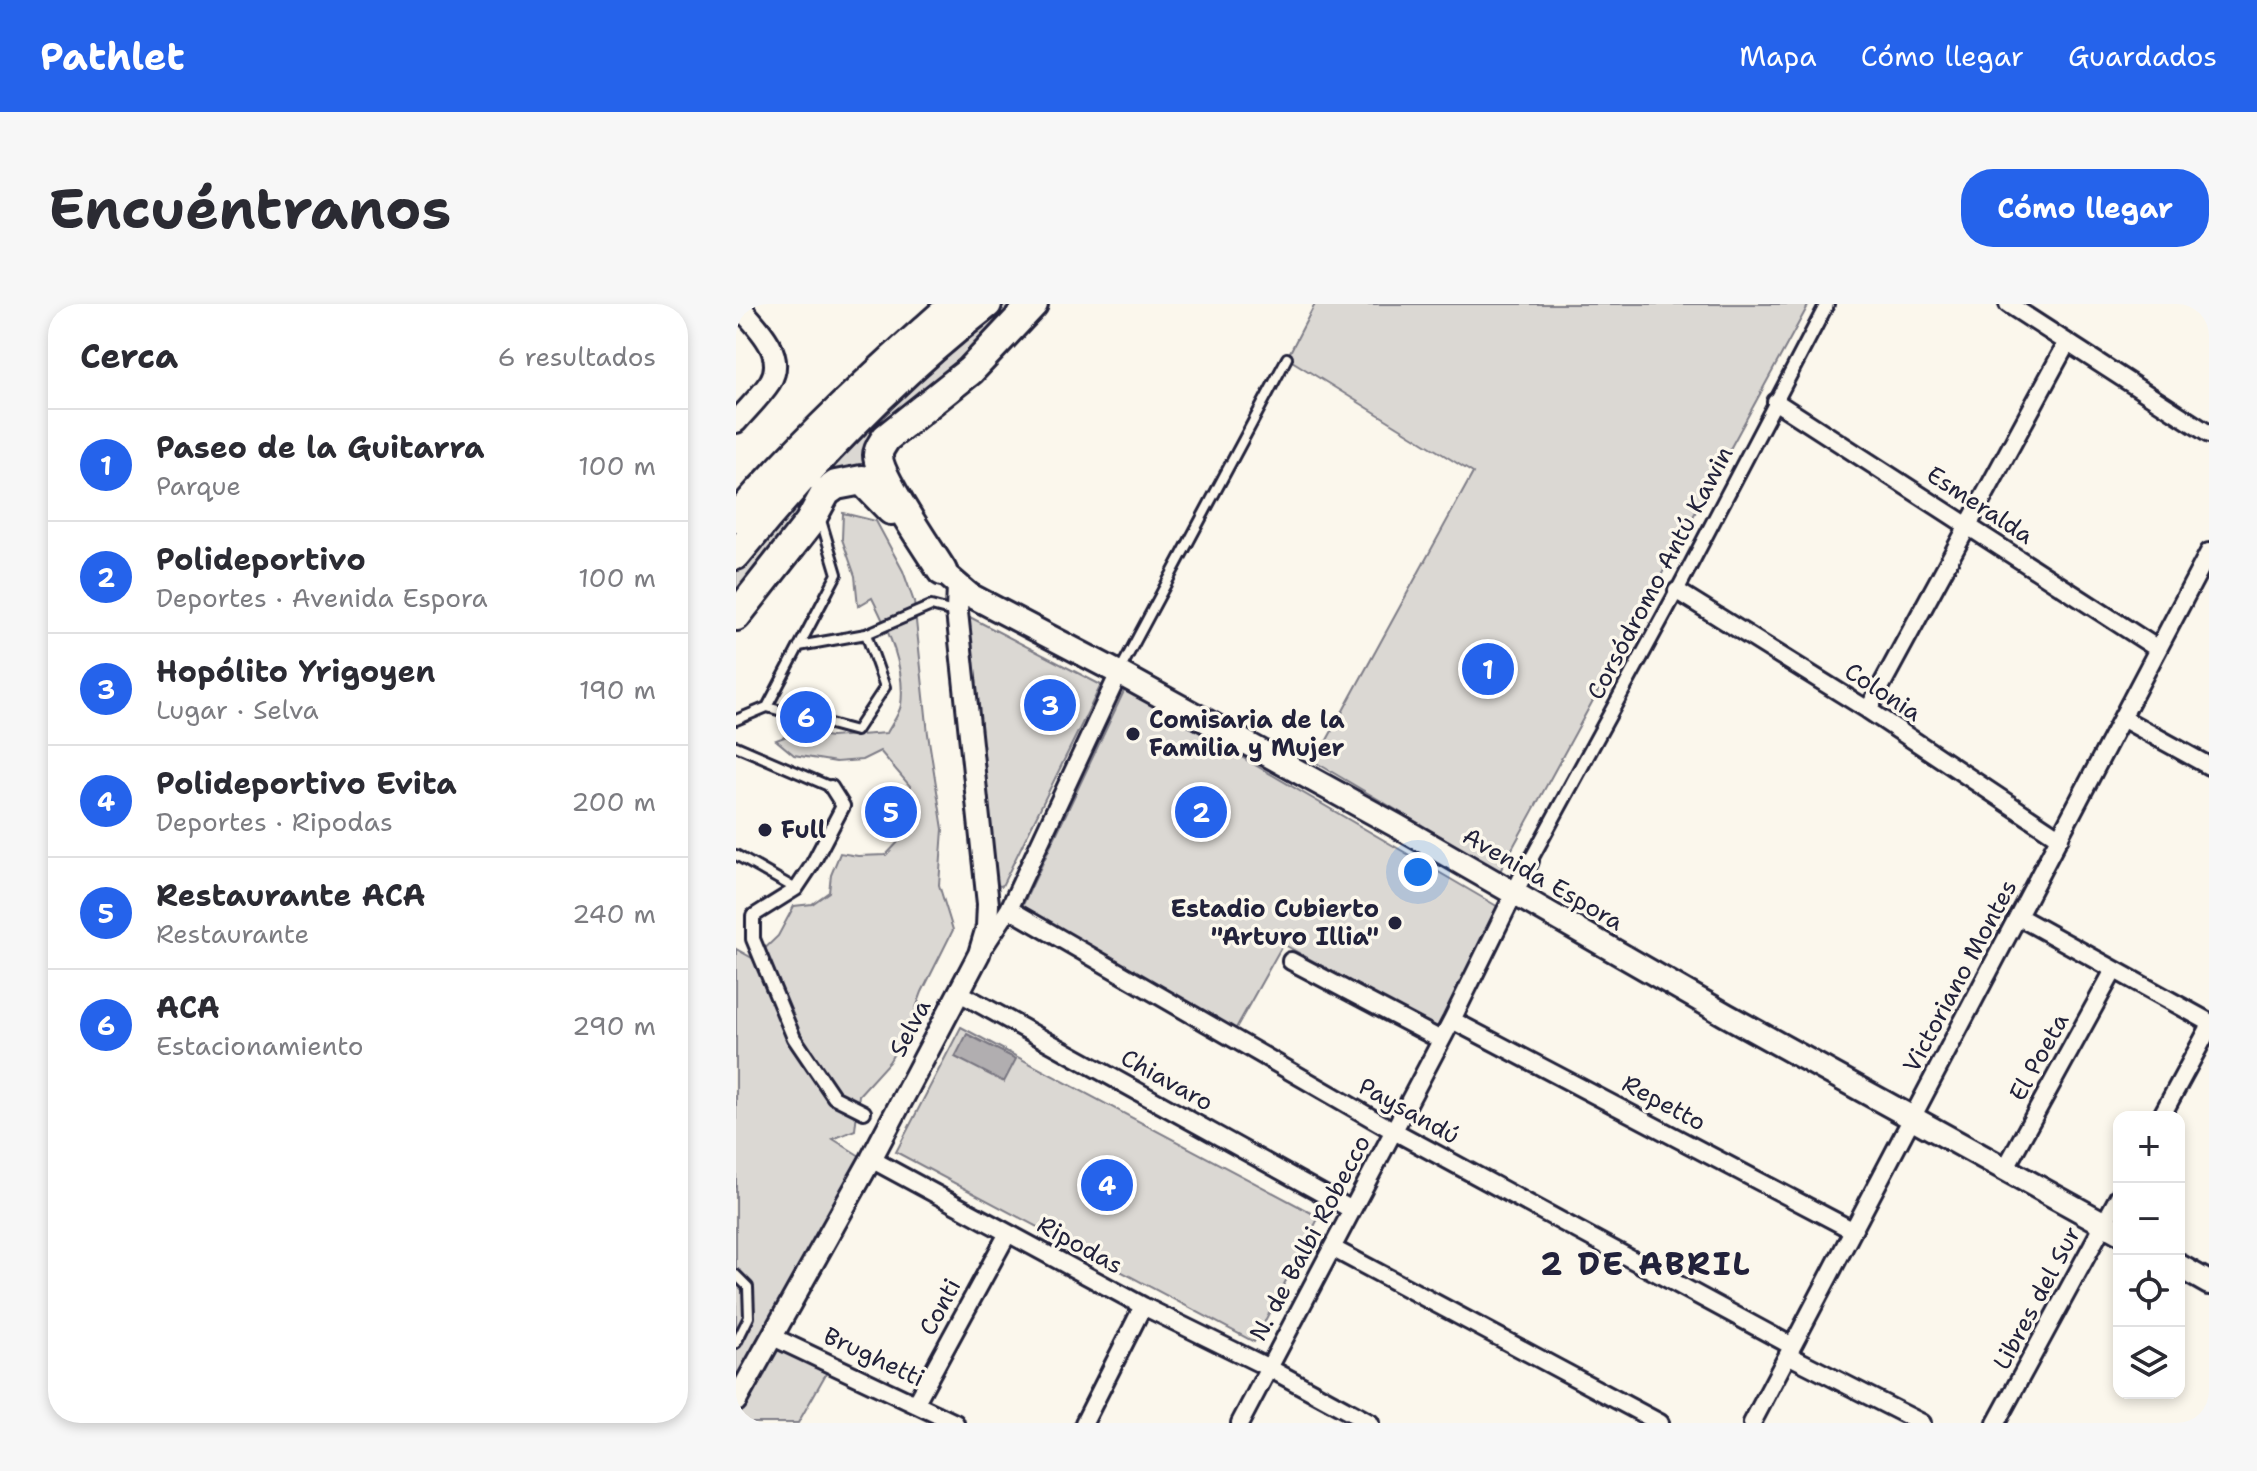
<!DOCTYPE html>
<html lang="es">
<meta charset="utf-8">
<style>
:root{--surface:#fff;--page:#f7f7f7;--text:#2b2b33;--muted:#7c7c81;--line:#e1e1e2;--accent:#2563eb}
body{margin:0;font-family:"Shantell Sans",sans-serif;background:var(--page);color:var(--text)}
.controls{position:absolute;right:24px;bottom:24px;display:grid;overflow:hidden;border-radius:16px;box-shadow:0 4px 12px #0003}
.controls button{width:72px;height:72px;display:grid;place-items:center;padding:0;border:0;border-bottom:2px solid var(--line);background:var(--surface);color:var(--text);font:40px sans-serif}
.you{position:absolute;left:682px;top:568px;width:28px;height:28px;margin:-20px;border:6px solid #fff;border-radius:50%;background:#1a73e8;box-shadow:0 0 0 12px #1a73e833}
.badge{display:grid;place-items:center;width:52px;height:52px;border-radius:50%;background:var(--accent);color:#fff;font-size:26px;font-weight:700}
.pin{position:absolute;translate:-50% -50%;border:4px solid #fff;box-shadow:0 2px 8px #0006}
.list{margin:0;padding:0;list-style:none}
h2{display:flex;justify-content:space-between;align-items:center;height:104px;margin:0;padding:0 32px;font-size:34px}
h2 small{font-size:26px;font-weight:400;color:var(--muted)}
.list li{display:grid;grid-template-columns:52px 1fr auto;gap:24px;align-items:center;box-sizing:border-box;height:112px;padding:0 32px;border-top:2px solid var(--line)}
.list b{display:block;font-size:30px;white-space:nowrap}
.list p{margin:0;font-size:26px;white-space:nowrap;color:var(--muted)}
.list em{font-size:26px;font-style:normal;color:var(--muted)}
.icon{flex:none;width:44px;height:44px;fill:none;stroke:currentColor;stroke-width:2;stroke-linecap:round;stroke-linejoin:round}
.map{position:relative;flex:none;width:1473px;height:1119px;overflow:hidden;border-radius:32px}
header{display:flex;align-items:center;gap:48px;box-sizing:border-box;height:112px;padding:0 40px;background:var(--accent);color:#fff}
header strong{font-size:38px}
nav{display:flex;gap:44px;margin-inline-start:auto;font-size:28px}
.intro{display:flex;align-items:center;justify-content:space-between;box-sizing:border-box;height:192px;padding:0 48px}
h1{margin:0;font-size:56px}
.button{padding:20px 36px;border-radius:32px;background:var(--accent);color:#fff;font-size:28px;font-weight:700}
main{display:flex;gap:48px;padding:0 48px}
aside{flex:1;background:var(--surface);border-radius:32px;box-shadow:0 4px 12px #0003}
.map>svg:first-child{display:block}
.green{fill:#dbd8d3;stroke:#7e7d87;stroke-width:2}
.water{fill:#b1aeb0;stroke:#787681;stroke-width:2}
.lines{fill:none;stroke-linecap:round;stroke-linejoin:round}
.service-casing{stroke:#22223b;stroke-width:14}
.pedestrian-casing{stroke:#22223b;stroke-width:18}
.minor-casing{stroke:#22223b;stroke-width:22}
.tertiary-casing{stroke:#22223b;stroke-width:26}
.secondary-casing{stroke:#22223b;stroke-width:28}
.trunk-casing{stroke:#22223b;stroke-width:34}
.service{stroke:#fbf7ec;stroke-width:8}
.pedestrian{stroke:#fbf7ec;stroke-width:12}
.minor{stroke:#fbf7ec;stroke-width:16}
.tertiary{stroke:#fbf7ec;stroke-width:20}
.secondary{stroke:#fbf7ec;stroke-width:22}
.trunk{stroke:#fbf7ec;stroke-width:28}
.poi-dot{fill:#22223b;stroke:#fbf7ec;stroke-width:3}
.labels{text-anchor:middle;stroke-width:7;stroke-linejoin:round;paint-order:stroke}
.street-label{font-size:24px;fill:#22223b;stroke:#fbf7ec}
.poi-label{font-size:24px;font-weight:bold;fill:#22223b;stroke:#fbf7ec;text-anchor:start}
.district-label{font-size:32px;font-weight:bold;letter-spacing:2px;fill:#22223b;stroke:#fbf7ec}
</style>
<header>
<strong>Pathlet</strong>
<nav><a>Mapa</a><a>Cómo llegar</a><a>Guardados</a></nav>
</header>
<div class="intro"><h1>Encuéntranos</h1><a class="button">Cómo llegar</a></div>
<main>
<aside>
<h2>Cerca<small>6 resultados</small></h2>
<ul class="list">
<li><span class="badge">1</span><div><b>Paseo de la Guitarra</b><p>Parque</p></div><em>100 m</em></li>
<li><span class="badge">2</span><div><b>Polideportivo</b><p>Deportes · Avenida Espora</p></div><em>100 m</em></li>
<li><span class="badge">3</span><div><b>Hopólito Yrigoyen</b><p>Lugar · Selva</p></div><em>190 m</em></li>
<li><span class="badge">4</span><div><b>Polideportivo Evita</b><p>Deportes · Ripodas</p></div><em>200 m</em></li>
<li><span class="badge">5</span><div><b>Restaurante ACA</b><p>Restaurante</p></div><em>240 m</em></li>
<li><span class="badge">6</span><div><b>ACA</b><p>Estacionamiento</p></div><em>290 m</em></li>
</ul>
</aside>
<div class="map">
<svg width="1473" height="1119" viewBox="0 0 1473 1119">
<rect width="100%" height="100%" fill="#fbf7ec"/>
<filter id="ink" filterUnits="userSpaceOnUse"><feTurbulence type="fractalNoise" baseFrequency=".0125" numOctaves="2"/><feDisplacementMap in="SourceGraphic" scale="16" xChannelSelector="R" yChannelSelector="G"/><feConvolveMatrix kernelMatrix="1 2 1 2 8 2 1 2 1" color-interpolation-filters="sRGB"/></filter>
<g filter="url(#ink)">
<path class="green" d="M266 0H287L139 135 170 218 118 171 0 303V262L50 203 231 28Z
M579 0H1073L764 567 579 458 737 169 551 54Z
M107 209 140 217 167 267 178 298 192 430 207 525 203 581 217 626 186 688 172 726 153 758 123 791 119 826 97 835 124 852 0 1081V645L18 655 42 632 58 602 76 600 93 588 95 571 104 549 122 552 150 551 164 536 174 482 144 447 126 456 100 458 58 451 40 436 62 428 95 433 151 429C155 421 163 411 165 401 170 364 152 326 136 294L122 302 119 272 106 235Z
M226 309 365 381 266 582 257 581Z
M389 385 771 608 704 728 547 640 499 726 284 607Z
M225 723 583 913 518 1038 160 848Z
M38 1043 91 1068 62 1119H0V1112Z"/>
<path class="water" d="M231 730 280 755 268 778 219 753Z"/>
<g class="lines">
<g class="service-casing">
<path id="service" d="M130 330 195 302 218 308
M383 368 551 54
M31 403 120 427 149 383 130 330 63 342
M0 416 31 403 101 270 84 213
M0 442 95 483
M0 551 60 585
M0 971 12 983 13 1013 0 1039"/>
</g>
<g class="pedestrian-casing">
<path id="pedestrian" d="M95 483 107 502 76 561 60 585 17 612V635L58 734 98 793 128 808
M794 557 941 287 1091 0"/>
</g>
<g class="minor-casing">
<path id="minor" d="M1272 0 1473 130
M1040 98 1422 345
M941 287 1132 406 1324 534
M1132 406 1331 39
M1386 414 1473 462
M273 605 658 827 1056 1042
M1283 613 1473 718
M250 640 273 605 383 369
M555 657 705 736
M222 688 616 906
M716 716 1116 926
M1425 813 1473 724
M135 855 407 1002 533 1064 634 1119
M1269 865 1378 666
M596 944 924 1119
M35 1032 219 1119
M1052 1051 1186 1119
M179 1100 272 929
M348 1119 407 1002
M504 1119 716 716 794 557
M1016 1119 1473 248
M1260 1119 1383 892"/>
</g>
<g class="tertiary-casing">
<path id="tertiary" d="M0 118C11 105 25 92 34 78 52 49 18 20 1 0
M0 1097 135 855 243 650 251 623 252 600 221 308 222 282"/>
</g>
<g class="secondary-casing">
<path id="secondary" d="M206 267 234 291 383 369 661 522 990 711 1383 928
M1443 962 1473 979"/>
</g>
<g class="trunk-casing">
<path id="trunk" d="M0 214C67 136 142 67 218 0
M0 251C75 159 157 73 251 0
M206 267C193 246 141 171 142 151 142 145 147 139 150 134L234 67 297 0
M0 312 73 219 90 188 100 181 126 176 155 206"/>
</g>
<use href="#service" class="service"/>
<use href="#pedestrian" class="pedestrian"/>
<use href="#minor" class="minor"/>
<use href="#tertiary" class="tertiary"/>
<use href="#secondary" class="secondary"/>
<use href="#trunk" class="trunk"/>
</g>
</g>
<g class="poi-dot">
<circle cx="397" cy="430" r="8"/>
<circle cx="29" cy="526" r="8"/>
<circle cx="659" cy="619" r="8"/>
</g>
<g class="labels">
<g class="street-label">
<text transform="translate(1244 201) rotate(33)" y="8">Esmeralda</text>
<text transform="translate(924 269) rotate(-62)" y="8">Corsódromo Antú Kawin</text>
<text transform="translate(1147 388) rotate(33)" y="8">Colonia</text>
<text transform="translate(807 575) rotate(30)" y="8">Avenida Espora</text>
<text transform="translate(1224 672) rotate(-62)" y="8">Victoriano Montes</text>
<text transform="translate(174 724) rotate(-62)" y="8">Selva</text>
<text transform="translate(1303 753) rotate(-61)" y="8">El Poeta</text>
<text transform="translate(431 776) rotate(29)" y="8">Chiavaro</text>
<text transform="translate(928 799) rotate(28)" y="8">Repetto</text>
<text transform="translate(673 807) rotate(29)" y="8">Paysandú</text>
<text transform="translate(574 934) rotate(-62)" y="8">N. de Balbi Robecco</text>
<text transform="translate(344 941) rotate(29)" y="8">Ripodas</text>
<text transform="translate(1301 994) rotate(-62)" y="8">Libres del Sur</text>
<text transform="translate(204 1003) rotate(-62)" y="8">Conti</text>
<text transform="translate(138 1053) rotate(25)" y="8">Brughetti</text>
</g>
<g class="poi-label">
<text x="413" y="424">Comisaria de la<tspan x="413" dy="28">Familia y Mujer</tspan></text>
<text x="45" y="534">Full</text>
<text x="643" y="613" text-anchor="end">Estadio Cubierto<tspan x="643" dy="28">"Arturo Illia"</tspan></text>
</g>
<g class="district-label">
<text x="910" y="971">2 DE ABRIL</text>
</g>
</g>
</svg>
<div class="controls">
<button>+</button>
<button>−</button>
<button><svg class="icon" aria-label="locate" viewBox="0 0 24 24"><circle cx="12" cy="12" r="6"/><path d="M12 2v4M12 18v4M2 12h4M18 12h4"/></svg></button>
<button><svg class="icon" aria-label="layers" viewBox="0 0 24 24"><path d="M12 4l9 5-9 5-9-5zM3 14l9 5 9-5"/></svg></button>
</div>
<div class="you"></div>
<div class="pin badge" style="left:752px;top:365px">1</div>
<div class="pin badge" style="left:465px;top:508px">2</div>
<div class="pin badge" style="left:314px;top:401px">3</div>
<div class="pin badge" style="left:371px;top:881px">4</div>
<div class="pin badge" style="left:155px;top:508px">5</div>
<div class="pin badge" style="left:70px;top:413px">6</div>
</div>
</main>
